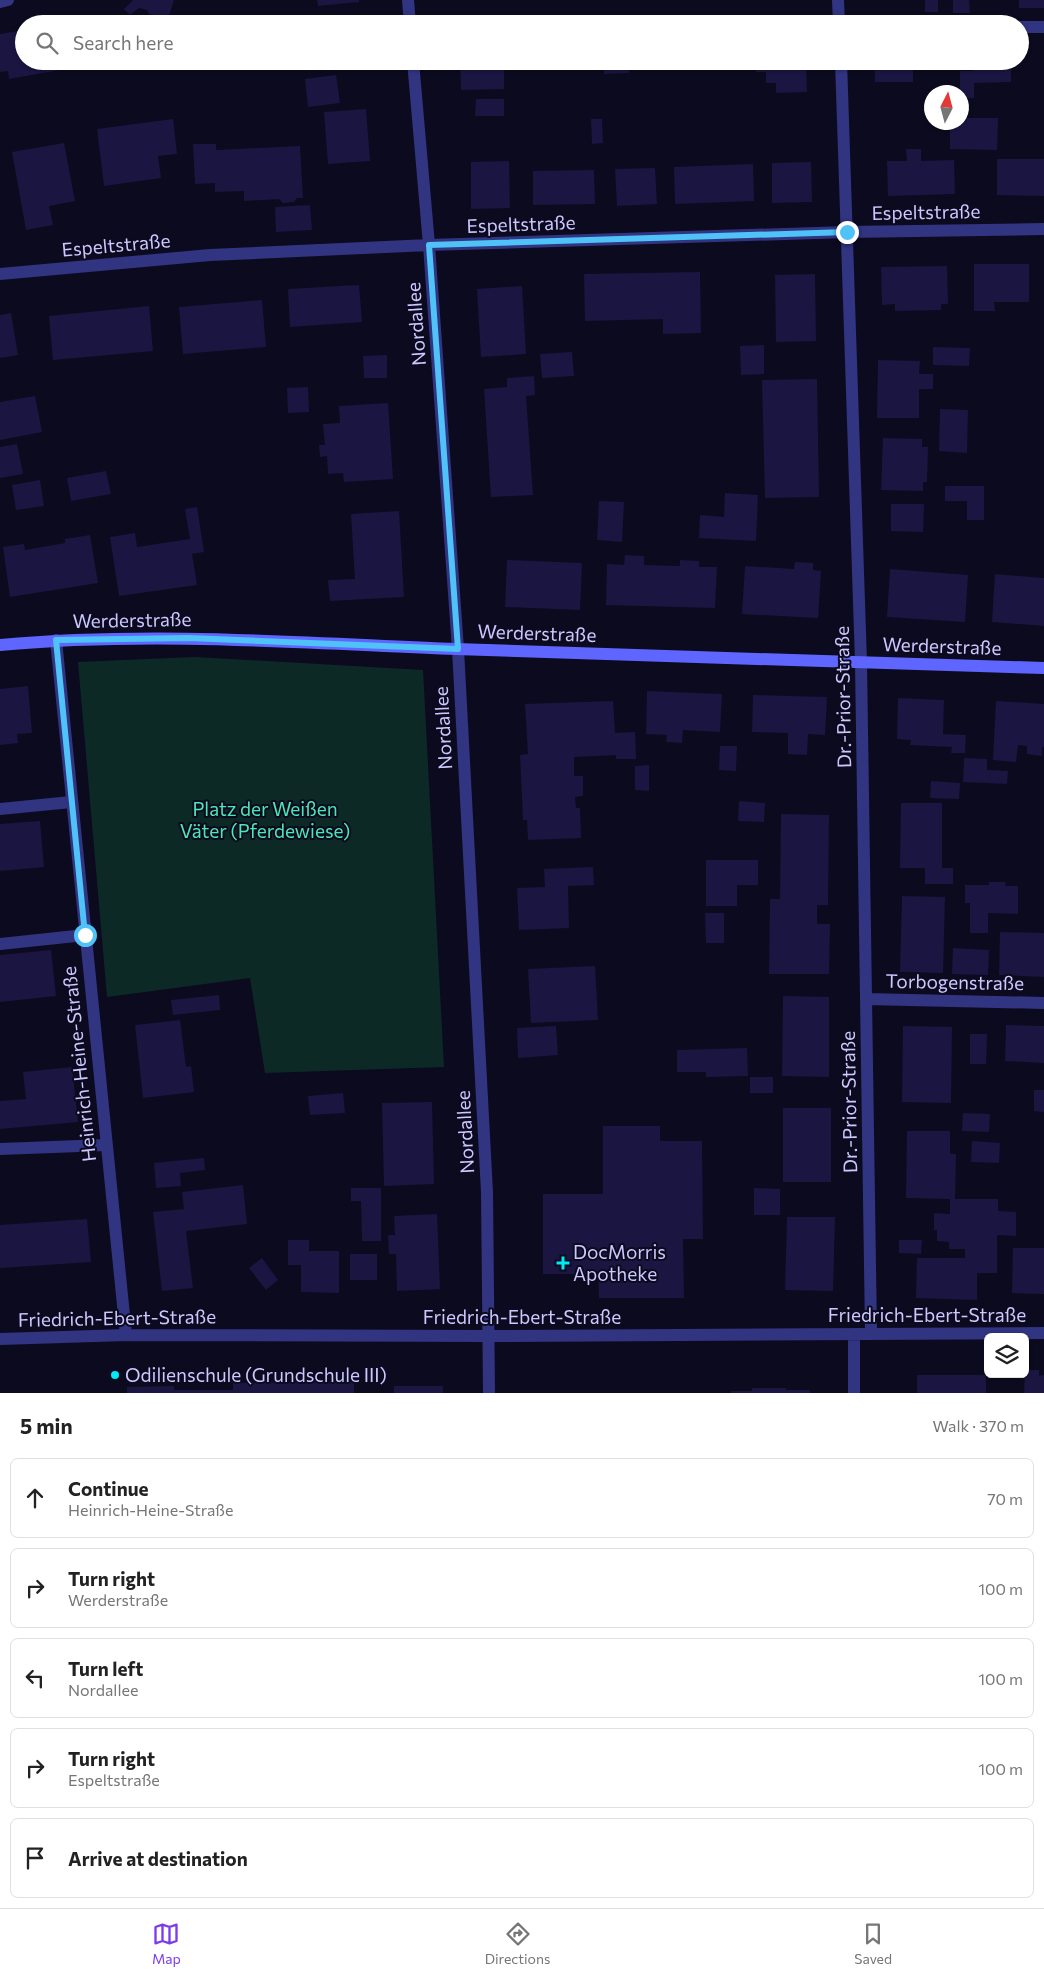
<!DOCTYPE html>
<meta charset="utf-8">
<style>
:root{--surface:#fff;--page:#f6f6f6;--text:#222;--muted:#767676;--line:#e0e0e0;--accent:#7c3aed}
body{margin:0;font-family:Commissioner,sans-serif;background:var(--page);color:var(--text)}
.controls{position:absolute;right:15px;bottom:15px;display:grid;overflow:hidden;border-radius:8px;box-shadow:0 1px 4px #0004}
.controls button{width:45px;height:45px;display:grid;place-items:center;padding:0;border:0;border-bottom:1px solid var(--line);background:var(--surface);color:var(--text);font:25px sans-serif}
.compass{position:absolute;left:924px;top:85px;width:45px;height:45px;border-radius:50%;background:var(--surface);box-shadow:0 1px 4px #0004;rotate:6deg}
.stop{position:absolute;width:15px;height:15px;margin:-11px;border:4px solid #4fc3f7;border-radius:50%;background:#fff}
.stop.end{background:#4fc3f7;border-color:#fff;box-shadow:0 1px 5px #0008}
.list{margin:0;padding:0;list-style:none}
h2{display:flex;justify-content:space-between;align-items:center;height:65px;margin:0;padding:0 20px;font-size:21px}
h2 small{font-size:16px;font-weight:400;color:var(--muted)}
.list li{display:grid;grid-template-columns:32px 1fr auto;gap:15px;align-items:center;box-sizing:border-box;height:80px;margin:0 10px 10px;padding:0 10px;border:1px solid var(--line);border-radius:8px}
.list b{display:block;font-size:19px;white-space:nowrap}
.list p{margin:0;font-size:16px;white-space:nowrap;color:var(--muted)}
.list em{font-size:16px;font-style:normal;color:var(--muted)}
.icon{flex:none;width:28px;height:28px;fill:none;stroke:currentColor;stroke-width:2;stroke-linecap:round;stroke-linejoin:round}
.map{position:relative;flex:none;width:1044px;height:1393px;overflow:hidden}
.search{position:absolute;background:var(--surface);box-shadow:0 1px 4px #0004;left:15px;right:15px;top:15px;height:55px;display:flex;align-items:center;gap:12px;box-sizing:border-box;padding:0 18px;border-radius:28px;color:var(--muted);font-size:19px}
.sheet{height:515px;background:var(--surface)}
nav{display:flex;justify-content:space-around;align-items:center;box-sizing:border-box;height:70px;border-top:1px solid var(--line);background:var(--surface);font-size:14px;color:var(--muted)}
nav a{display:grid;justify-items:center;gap:2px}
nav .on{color:var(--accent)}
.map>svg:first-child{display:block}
.green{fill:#0d2926}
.building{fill:#1b1541}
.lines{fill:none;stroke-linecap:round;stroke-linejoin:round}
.lane{stroke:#313481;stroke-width:12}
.street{stroke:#313481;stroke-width:12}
.secondary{stroke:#5f65ff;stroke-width:12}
.route{stroke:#4fc3f7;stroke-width:6}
.poi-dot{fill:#00ebf3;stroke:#0c0a1e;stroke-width:2}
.labels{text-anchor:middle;stroke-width:4;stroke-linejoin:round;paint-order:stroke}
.street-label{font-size:19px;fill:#cac8ff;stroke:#0c0a1e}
.park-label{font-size:19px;fill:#4be8b6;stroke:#0c0a1e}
.poi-label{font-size:19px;fill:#cac8ff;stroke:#0c0a1e;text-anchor:start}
</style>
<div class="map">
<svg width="1044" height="1393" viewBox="0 0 1044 1393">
<rect width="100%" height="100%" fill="#0c0a1e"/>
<path class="green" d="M195 657 423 670 444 1067 265 1073 250 978 107 997 78 662Z"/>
<path class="building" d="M133 0H174L168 19 149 14 147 10 139 8 130 15 124 9Z
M317 0H359V2L318 6Z
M925 0H938V12H925Z
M953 0H969L970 13H953Z
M1019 0H1044V8H1019Z
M24 30V61H70L71 68 9 79 8 71 0 72V34Z
M460 61H504V89L461 90Z
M603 61H628L629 73 604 74Z
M755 61H806L807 92 776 93V83H766V72H756Z
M875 61H932V66H913V82H875Z
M942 61H958V69L942 70Z
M973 61H1011V82L974 83V98H962V92H960V71H973Z
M336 75 340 103 308 107 305 79Z
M476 99H504V116H475Z
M366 109 370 161 328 164 324 112Z
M962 118H998L997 150 950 149V122H962Z
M173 119 177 154 158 156 161 178 104 186 97 129Z
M591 119H602L603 143 592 144Z
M64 143 75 201 49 206 53 225 26 230 12 152Z
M193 144H216V150L300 146 303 198H297L294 202 283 203 279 199 244 201V191L215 192V183L195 184Z
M906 149H921V161L954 160 955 194 888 196 887 161H907Z
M997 159H1044V196L997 195Z
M509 161 510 208 471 209V162Z
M811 162 812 202 772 203V163Z
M753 164 754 201 675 204 674 167Z
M655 168 657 204 617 206 615 169Z
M594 170 595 204 533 205V171Z
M310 205 312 230 276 232 275 207Z
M974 264H1029V302H994L995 311H974Z
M947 266 948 304H941V310L895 311V304L882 305 881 267Z
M700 272 701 333 663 334V319L585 321 584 274Z
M815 274 816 341 776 342 775 275Z
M359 285 362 322 290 327 288 289Z
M522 286 526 354 481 357 477 289Z
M262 300 266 347 183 354 179 307Z
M149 306 153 351 53 360 49 316Z
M11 313 18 355 0 358V315Z
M764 345V374L741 375 740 346Z
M933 347 970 348 969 366 933 365Z
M572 352 574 376 542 378 540 354Z
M387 355V378H364L363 356Z
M878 360 920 361 919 374H933V389H919V418H877Z
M534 376 535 395 526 396 533 495 491 497 484 389 507 387V378Z
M817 379 819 497 765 498 762 380Z
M308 387 309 412 288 413 287 388Z
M35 396 42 432 0 440V402Z
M388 403 393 479 344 482 343 473 328 474 327 456 320 457 319 445H325L323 424 340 423 339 406Z
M940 409 968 410 967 453 939 451Z
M883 438 922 439V447H928L927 482H923V491L881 490Z
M17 444 23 474 0 478V447Z
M106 471 111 494 71 501 67 478Z
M40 480 44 506 16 510 12 485Z
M945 486H984V520H967V501H945Z
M725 493 758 495 756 541 699 538 700 515 724 517Z
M599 501 624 502 622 542 597 540Z
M891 504H924L923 532 891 531Z
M197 507 204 552 192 554 197 585 119 596 110 537 135 533 137 547 190 539 185 509Z
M399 511 404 597 330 601 328 580 355 579 351 514Z
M90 535 98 583 10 597 3 547 24 544 25 550 65 543V539Z
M625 555 644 556V565L680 566V560L699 561V567H717L715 608 606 605 607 564 624 565Z
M507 560 582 563 580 610 505 607Z
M795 562 813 563V570L821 571 818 618 742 614 745 566 794 569Z
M890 569 968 575 965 622 887 617Z
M995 574 1044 578V626L992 622Z
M28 686 32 733 17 734 18 743 0 745V689Z
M647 691 722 694 720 732 683 730 682 743 666 742 667 735 646 734Z
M753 695 827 697 825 735 808 734 807 755 788 754V733L752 732Z
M898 698 944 700 943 734 966 735 965 753H951L952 747 910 745 911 740 897 739Z
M613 701 615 733 635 732 636 759H616V755L574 757V776H583V796L575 797 576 808H580L581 838 528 840 527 820H523L520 755 528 754 525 704Z
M996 701 1044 704V747H1042V756L1027 754V746L1018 745 1016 762 993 760Z
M720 746H737L736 771 719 770Z
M964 758 987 759V770L1008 771 1007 784 963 782Z
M649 765V791L635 790V766Z
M931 781 960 783 959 799 930 798Z
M739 801 765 803 764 822 738 821Z
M901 803H942V868H953V884H925V868H900Z
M781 814 829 815 828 905H817V924H830L829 974H769L770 899H780Z
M40 821 44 867 0 871V824Z
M706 860H758V885H737V906H706Z
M593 867 594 885 568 886 569 928 519 930 517 888 545 887 544 869Z
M989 882H1006L1005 886H1018V914L988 913V933H970V903H965V885H989Z
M902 896 945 897 943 973 900 972Z
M705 913H724V943H706Z
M1000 932 1044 933V977L999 975Z
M953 948 989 950 988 975 952 974Z
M51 950 56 996 0 1002V955Z
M595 966 598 1020 531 1023 528 969Z
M219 995 220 1010 173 1015 171 1000Z
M783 996 829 997V1077L782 1076Z
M180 1020 186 1067 191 1066 194 1092 143 1098 135 1025Z
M1006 1025 1044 1026V1063L1005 1061Z
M556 1026 558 1055 518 1058 517 1028Z
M903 1026 952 1027 951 1103 902 1102Z
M970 1034H987L986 1064H970Z
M747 1048 748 1076 706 1077V1072H677V1050Z
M72 1067 78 1122 0 1129V1101L26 1099 23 1072Z
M750 1077H773V1093H750Z
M1034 1090H1044V1112L1034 1111Z
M343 1093 345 1113 310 1115 308 1096Z
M432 1102 434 1184 384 1186 382 1103Z
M783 1108H831V1182H783Z
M963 1113 990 1114 989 1132 962 1131Z
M603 1126H660V1141H702L703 1239H683L684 1298H599L598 1274H543V1194H603Z
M907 1131H950V1154H956L955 1199H998V1211L1016 1212V1236L997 1235V1273H977V1300L916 1298 917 1258H965V1249H949V1242L937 1241V1230H934V1213L950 1214V1199L906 1198Z
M972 1141 1000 1143 999 1163 971 1162Z
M204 1158 205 1170 180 1173 181 1186 156 1188 154 1163Z
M243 1185 247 1224 186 1231 193 1288 162 1291 153 1212 184 1209 182 1192Z
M351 1188H381V1241H362L361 1201H351Z
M754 1188 780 1189V1215H754Z
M437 1214 440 1289 397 1291 396 1254H389L388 1235H395L394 1216Z
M787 1217H835L833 1291 785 1290Z
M87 1219 91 1262 0 1268V1225Z
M288 1240H309V1251H339V1293L301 1292V1265H288Z
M899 1240H922L921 1254 899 1253Z
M1013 1248H1044V1294L1012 1293Z
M350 1254H377V1280H350Z
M262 1258 278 1280 266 1290 249 1268Z
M1025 1370H1039V1376L1044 1375V1393H1024Z
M917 1375H986V1393H917Z
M354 1382V1393H127V1387L174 1386V1390H233V1383Z
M394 1386H443V1393H394Z
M752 1388H786V1390H810V1393H731V1391H752Z"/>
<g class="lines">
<path class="lane" d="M0 809 71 802
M0 944 85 935"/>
<path class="street" d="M408 0 410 24
M838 0 839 24
M0 2 8 0
M1020 27H1044
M413 61 429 245 458 649 487 1192 489 1393
M841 61 861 662 871 1333
M0 274 210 255 429 245 847 232 1044 229
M56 640 126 1335
M866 999 1044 1003
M0 1149 106 1145
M854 1334V1393
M0 1339 126 1335 489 1336 1044 1333"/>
<path class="secondary" d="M0 645C152 631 304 643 456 649 652 657 848 661 1044 668"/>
</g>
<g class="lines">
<path class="route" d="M85 935 56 640 189 638 458 649 429 245 847 232"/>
</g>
<g class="poi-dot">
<path d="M560.5 1255.5h5v5h5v5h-5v5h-5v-5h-5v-5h5z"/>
<circle cx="115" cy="1375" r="5"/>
</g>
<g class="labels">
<g class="street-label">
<text transform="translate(926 212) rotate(-1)" y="7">Espeltstraße</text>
<text transform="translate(521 224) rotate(-2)" y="7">Espeltstraße</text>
<text transform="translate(116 245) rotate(-5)" y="7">Espeltstraße</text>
<text transform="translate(416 324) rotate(-94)" y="7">Nordallee</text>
<text transform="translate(132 620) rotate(-1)" y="7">Werderstraße</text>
<text transform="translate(537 633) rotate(2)" y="7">Werderstraße</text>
<text transform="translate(942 646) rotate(2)" y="7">Werderstraße</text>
<text transform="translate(843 697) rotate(-91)" y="7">Dr.-Prior-Straße</text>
<text transform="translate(443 728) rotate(-93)" y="7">Nordallee</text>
<text transform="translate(955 982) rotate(1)" y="7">Torbogenstraße</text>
<text transform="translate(79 1064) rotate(-96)" y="7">Heinrich-Heine-Straße</text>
<text transform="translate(849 1102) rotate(-91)" y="7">Dr.-Prior-Straße</text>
<text transform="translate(465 1132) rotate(-93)" y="7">Nordallee</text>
<text x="927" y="1322">Friedrich-Ebert-Straße</text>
<text x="522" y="1324">Friedrich-Ebert-Straße</text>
<text transform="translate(117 1318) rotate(-1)" y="7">Friedrich-Ebert-Straße</text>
</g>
<g class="park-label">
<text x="265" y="816">Platz der Weißen<tspan x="265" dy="22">Väter (Pferdewiese)</tspan></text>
</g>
<g class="poi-label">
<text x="573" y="1259">DocMorris<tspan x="573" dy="22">Apotheke</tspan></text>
<text x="125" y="1382">Odilienschule (Grundschule III)</text>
</g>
</g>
</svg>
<div class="controls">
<button><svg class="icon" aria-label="layers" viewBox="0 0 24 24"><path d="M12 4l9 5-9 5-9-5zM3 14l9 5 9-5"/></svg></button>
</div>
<svg class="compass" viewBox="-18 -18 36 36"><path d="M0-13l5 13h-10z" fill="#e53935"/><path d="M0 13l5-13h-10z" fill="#767676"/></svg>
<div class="stop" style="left:85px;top:935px"></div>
<div class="stop end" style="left:847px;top:232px"></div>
<div class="search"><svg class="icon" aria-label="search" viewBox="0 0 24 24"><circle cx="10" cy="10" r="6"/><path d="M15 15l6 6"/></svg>Search here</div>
</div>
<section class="sheet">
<h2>5 min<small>Walk · 370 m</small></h2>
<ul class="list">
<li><svg class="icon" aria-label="ahead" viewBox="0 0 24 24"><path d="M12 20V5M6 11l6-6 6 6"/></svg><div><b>Continue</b><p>Heinrich-Heine-Straße</p></div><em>70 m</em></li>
<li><svg class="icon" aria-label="right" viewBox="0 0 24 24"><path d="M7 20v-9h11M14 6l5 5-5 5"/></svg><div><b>Turn right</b><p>Werderstraße</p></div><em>100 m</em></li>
<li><svg class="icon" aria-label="left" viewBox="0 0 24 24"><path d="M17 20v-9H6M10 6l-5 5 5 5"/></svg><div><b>Turn left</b><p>Nordallee</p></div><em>100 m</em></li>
<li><svg class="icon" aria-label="right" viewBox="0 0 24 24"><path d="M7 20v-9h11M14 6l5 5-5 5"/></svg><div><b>Turn right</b><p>Espeltstraße</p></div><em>100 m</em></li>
<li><svg class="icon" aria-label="arrive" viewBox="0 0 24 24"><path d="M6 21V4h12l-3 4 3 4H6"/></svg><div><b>Arrive at destination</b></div></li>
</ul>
</section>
<nav>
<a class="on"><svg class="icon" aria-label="map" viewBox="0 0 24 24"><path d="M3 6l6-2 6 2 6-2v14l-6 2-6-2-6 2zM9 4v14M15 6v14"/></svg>Map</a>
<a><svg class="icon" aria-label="directions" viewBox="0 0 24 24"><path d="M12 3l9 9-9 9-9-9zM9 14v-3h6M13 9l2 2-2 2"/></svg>Directions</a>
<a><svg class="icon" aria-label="saved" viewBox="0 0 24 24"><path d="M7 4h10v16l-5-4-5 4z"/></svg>Saved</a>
</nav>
